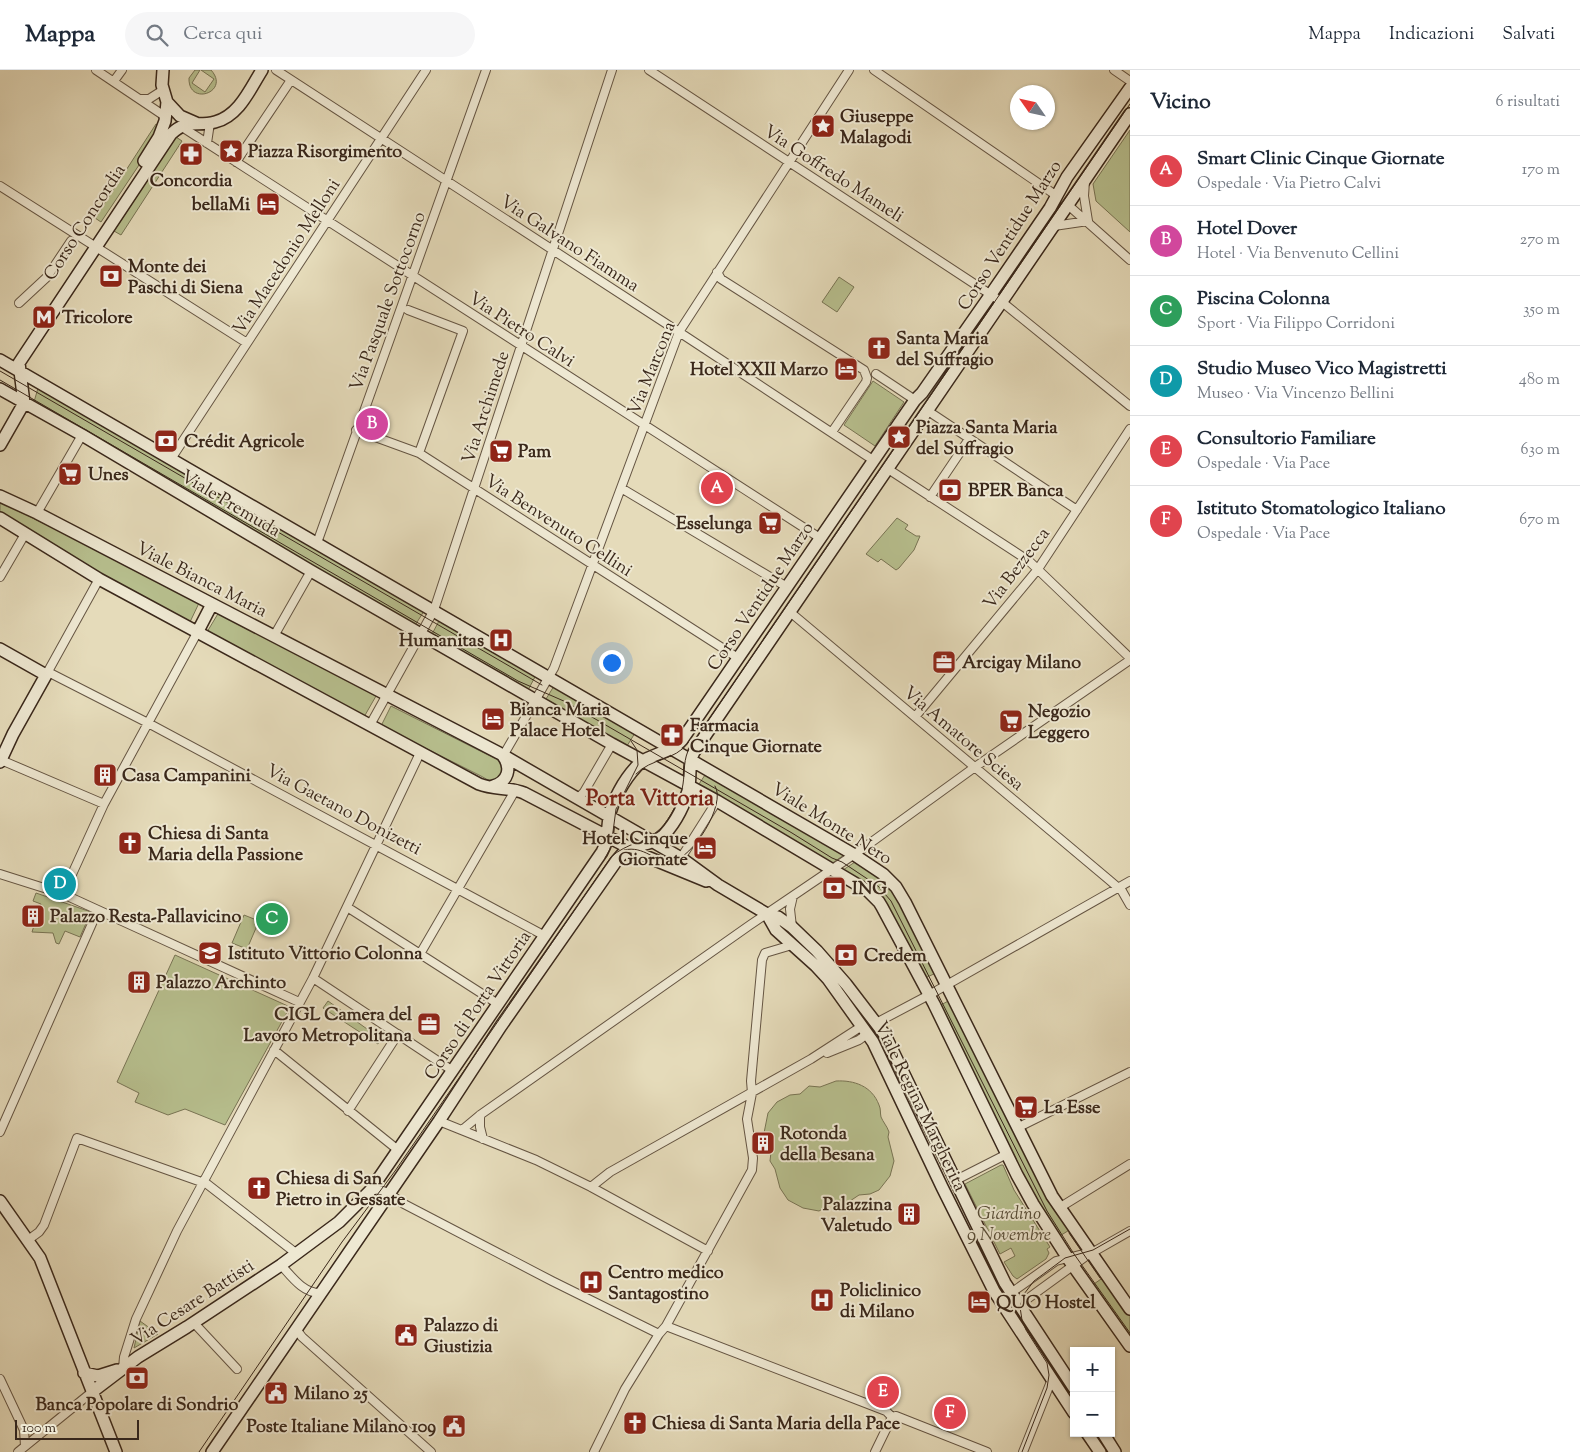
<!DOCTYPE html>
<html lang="it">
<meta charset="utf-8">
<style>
:root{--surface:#fff;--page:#f6f6f7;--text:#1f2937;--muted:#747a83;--line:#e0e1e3;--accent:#8f2418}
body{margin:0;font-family:"Sorts Mill Goudy",serif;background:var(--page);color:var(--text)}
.controls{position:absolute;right:15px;bottom:15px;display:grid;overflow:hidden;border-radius:0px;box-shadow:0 1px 4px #0004}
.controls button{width:45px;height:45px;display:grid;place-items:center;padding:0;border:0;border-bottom:1px solid var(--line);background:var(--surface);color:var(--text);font:25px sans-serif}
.compass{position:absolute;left:1010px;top:15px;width:45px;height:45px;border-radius:50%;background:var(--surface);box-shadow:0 1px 4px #0004;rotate:304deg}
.scale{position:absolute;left:15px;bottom:12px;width:124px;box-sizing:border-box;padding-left:5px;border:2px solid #3a281b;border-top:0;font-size:14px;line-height:18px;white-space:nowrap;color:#3a281b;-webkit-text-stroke:4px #eee8d2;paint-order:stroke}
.you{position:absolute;left:611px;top:592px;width:18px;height:18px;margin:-12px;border:4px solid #fff;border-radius:50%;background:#1a73e8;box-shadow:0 0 0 8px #1a73e833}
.badge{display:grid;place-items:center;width:32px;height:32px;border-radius:50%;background:var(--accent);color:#fff;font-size:16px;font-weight:700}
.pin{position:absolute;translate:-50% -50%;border:2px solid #fff;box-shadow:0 1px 5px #0006}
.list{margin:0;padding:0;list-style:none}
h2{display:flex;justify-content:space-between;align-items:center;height:65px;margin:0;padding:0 20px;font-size:21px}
h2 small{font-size:16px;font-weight:400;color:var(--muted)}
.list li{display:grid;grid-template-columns:32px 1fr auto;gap:15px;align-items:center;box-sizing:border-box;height:70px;padding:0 20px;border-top:1px solid var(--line)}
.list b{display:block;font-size:19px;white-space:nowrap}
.list p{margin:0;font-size:16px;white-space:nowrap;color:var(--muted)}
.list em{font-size:16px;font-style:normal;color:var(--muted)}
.icon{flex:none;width:28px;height:28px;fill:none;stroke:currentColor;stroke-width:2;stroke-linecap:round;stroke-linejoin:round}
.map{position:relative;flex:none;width:1130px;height:1382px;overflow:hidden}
header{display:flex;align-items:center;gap:30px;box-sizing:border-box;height:70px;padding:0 25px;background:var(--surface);border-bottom:1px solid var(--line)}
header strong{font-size:24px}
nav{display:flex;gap:28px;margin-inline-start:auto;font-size:18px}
.search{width:350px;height:45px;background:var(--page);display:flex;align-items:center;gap:12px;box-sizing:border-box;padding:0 18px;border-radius:28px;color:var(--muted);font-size:19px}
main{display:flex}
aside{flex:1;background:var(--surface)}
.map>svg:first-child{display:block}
.green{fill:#b7bf8e;stroke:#787454}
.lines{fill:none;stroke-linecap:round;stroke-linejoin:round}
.street-casing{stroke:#655543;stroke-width:10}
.secondary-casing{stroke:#3a281b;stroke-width:14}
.street{stroke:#eee8d2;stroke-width:8}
.secondary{stroke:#eee8d2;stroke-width:11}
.tram{stroke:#3a281b;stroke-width:1}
.labels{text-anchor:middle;stroke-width:4;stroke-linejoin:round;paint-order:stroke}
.poi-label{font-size:18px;font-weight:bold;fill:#3a281b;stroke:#eee8d2;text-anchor:start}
.street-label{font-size:18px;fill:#3a281b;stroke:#eee8d2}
.park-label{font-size:18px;font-style:italic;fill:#594e38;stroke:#eee8d2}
.district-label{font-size:22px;font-weight:bold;fill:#7a1f14;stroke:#eee8d2}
</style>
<header>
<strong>Mappa</strong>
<div class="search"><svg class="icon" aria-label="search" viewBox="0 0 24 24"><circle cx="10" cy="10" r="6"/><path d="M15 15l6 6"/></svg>Cerca qui</div>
<nav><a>Mappa</a><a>Indicazioni</a><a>Salvati</a></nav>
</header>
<main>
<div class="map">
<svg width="1130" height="1382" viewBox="0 0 1130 1382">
<rect width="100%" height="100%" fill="#e5dbba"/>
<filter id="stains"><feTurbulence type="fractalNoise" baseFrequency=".004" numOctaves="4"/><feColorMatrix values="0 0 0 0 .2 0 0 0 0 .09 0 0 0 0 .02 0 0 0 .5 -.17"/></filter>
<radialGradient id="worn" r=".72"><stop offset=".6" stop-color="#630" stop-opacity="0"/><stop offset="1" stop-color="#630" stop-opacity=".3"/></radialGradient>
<path class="green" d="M195 0H200L192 13 205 22 214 9 201 0H211C231 22 188 37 189 8Z
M156 54 163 58 161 62 101 152 95 148Z
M1130 60V162L1096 131 1093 114Z
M176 67 182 71 121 165 114 161Z
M839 207 854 217 837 242 822 232Z
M873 311 904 332 875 376 844 355Z
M38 318 424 541 414 557 34 332Z
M0 432 93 478 95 480 199 533 190 552C125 517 60 484 0 442Z
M897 448 908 455 905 459 916 466H920L914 480 899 498 896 500 881 489 878 492 866 484Z
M219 542 376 626 364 647 207 562Z
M440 549 536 605 527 622 431 566Z
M554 616 635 663 627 676 546 629Z
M391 636 498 690C507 697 502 706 493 711L488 710 481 706 381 656Z
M707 702 844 785 831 794 699 714Z
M855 792 874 803 896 824 936 903 925 908 890 841 843 800Z
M36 823 91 842 80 867 65 861 59 874 56 873 53 863 32 862 41 834 33 831Z
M244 845 259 851 247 879 232 873Z
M175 885 290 937 225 1055 185 1039 168 1045 135 1032 139 1023 117 1012Z
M950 930 1071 1159 1058 1167 1024 1109 939 936Z
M328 931 381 969 378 974 323 938Z
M836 1011C854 1010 872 1016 879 1035 881 1039 880 1043 881 1047 883 1052 887 1056 889 1062L888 1067 894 1091 890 1106 879 1120 870 1124 859 1125 847 1133H833L819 1141 803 1138 788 1130 780 1118 775 1099 770 1091 771 1082 764 1063 768 1043 777 1032 790 1025 800 1024 809 1016 820 1017Z
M1001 1095H1003L1014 1120 1050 1177 1047 1179 1049 1183 1046 1189 1017 1209 1013 1206 1004 1192 1015 1186 1011 1178 1000 1184 965 1114Z
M1104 1207 1130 1244V1271L1091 1216Z
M140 1251 158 1264 134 1278Z"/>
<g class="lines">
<g class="street-casing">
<path id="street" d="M96 0 166 47
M276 0 679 262 873 390
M649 0 1002 232 1130 336
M874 0 1057 126
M1114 0 1130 11
M114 11 122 0
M141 29H149L163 20
M182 57 820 468
M207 73 210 53
M236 92 291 10
M1085 111 1084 126 1088 151
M0 116 247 273
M1068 135 1130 190
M1054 156 1088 151
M717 202 721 209 864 300 867 308 866 312 832 362
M19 233 47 207 71 171
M408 240 463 261 419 383
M876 304 915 330
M928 341 1077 440
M356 360 419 383 738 588
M171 389 426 0
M888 399 1029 491 1130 588
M621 418 787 517
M930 427 969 369
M37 443 82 365
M317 473 486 0
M0 507 25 464
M790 542 1108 809 1122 821 1130 835
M274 566 311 501
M48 602 148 653 545 866
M46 605 99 509
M915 647 1038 499 1130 359
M370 655 434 540 612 0
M503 686 554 598 679 262 849 0
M1 690 104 734
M577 729 584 722 612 674
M681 788 717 731
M0 804 63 824 299 932
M63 824 104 734 197 563
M347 837 498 934
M792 857 790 839 793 826
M420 884 516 719
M313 908 453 1001
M876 953 929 925 1130 811
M274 980 398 1080
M827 983 859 970 867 964
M348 1041 398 964
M480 1045V1057L483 1069
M439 1051 536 1090 591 1117 708 1181
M1017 1058 1130 1002
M462 1060 480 1045 750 855 862 779 975 697 1130 590
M0 1062 98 840
M954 1111 1007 1084
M591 1117 610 1102 811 989 862 956
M370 1121C383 1116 393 1127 404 1134L552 1211 659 1264
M1059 1138 1130 1094
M28 1170 39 1162 44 1155 77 1068 207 1114 297 1184
M281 1195C292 1207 303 1223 320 1223
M1011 1223 1056 1191 1095 1181 1130 1161
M1019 1235 1089 1184
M194 1253 237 1299
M666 1256 886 1341 892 1347 896 1346 987 1382
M296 1259 302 1267 431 1382
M123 1298 124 1287 136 1249 177 1161 313 908 420 683
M0 1309 24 1360 25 1376
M18 1382 92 1322
M594 1382 625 1319 659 1264 666 1256 752 1100 753 1088 747 1049 752 1023 751 1011 762 890 765 883 792 875
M875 1382 892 1347
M1023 1382 1050 1314 1053 1311"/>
</g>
<g class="secondary-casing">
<path id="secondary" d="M167 32 180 46 196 53
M144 91 159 67 165 51 167 32 162 15 163 0
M0 290 853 784 883 804 896 817 905 832 1052 1126 1130 1239
M0 319 82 365 311 501 612 674 717 731 868 821 879 832 882 837 934 934 1017 1105 1033 1134 1069 1190 1130 1276
M0 375 24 333 19 293 171 64C188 48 197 57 215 52 239 46 250 19 262 0
M0 426 37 443 499 683 681 788 718 815 767 844 778 847 792 857 817 881 846 914 885 965 1005 1213 1074 1318
M0 448 99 509 479 714C494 720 510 717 524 723L645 786 706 811
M197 563 212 534
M0 579 46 605 13 664 0 692
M493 716C508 712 512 698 503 686
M767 844 776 860 816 896 828 909 873 972 942 1117 994 1221 1074 1343
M0 1131 40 1188 116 1382
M84 1303 98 1306 117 1300
M92 1322 138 1287 187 1257 281 1195 339 1152 370 1121 602 782C608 772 607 760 609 748 612 731 624 710 636 697 646 684 670 684 682 670L915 330 922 323 987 230 1050 138 1067 107 1130 18
M1087 1363 1100 1382
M1103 1363 1115 1382
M212 1382 439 1051 501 956 617 790C621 785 626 780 632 778 644 773 654 774 664 765 676 752 686 733 689 716 691 705 688 692 694 682L1130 44"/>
</g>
<use href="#street" class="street"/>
<use href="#secondary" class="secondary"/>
<path class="tram" d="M0 301 542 615
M0 310 518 611 566 632 792 763 832 788 842 792 878 816 891 831 1047 1141 1074 1184 1130 1263
M636 704C651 688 675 691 688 673
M624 780C645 775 654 793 672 791 692 789 727 734 715 716
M605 788 611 777 616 739 638 695 637 680 631 671
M1069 1163 1100 1208
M199 1382 342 1172 395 1101 611 787C626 773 648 772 661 758 669 750 682 726 683 714 685 701 683 689 690 677L1130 34
M1022 1382 1047 1318 1049 1305 1047 1293 1026 1260 1022 1250 1020 1237 1024 1224 1034 1211 1065 1188 1093 1180 1130 1159"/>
</g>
<defs>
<g id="sight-square" transform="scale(1.25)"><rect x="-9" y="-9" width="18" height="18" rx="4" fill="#8f2418" stroke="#eee8d2"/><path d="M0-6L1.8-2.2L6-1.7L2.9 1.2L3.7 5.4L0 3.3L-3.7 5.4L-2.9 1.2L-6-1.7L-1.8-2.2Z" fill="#fff"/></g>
<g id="pharmacy-square" transform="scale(1.25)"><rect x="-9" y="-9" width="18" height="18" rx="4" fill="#8f2418" stroke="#eee8d2"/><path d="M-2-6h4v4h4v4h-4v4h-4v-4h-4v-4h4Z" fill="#fff"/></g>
<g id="hotel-square" transform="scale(1.25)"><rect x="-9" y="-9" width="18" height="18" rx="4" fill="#8f2418" stroke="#eee8d2"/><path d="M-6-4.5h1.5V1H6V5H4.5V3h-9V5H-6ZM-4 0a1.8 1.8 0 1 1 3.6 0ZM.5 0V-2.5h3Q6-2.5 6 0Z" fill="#fff"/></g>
<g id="bank-square" transform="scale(1.25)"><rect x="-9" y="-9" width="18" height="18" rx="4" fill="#8f2418" stroke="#eee8d2"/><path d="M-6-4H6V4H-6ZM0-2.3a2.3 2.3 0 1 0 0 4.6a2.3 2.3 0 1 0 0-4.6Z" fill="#fff"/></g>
<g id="metro-square" transform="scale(1.25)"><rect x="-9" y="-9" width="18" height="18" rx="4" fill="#8f2418" stroke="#eee8d2"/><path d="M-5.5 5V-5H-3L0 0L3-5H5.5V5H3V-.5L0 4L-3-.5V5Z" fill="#fff"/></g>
<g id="church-square" transform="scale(1.25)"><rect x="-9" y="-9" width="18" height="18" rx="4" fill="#8f2418" stroke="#eee8d2"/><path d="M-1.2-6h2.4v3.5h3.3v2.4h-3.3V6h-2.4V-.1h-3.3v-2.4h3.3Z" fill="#fff"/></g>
<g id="supermarket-square" transform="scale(1.25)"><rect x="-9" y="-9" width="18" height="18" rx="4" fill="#8f2418" stroke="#eee8d2"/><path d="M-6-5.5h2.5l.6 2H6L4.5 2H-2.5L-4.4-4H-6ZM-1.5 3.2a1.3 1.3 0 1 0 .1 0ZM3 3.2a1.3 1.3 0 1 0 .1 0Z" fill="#fff"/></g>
<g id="hospital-square" transform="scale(1.25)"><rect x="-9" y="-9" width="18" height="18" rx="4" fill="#8f2418" stroke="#eee8d2"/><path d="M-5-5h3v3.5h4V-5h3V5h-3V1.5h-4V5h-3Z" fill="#fff"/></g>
<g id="office-square" transform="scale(1.25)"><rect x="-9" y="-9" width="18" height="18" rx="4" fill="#8f2418" stroke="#eee8d2"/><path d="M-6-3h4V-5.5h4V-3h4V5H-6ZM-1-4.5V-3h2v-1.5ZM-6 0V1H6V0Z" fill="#fff"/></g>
<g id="building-square" transform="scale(1.25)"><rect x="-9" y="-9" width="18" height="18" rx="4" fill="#8f2418" stroke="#eee8d2"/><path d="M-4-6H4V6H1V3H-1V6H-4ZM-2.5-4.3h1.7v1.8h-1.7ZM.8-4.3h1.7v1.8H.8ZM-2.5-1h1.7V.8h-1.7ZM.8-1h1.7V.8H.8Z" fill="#fff"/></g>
<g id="school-square" transform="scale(1.25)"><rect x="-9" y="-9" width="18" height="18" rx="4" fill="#8f2418" stroke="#eee8d2"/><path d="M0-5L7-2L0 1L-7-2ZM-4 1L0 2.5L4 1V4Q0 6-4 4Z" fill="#fff"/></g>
<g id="civic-square" transform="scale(1.25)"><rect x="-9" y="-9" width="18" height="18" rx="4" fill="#8f2418" stroke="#eee8d2"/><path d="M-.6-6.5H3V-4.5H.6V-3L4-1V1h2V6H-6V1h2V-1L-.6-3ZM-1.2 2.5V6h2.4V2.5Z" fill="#fff"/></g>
</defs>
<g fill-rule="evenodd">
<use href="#sight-square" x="823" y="56"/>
<use href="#sight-square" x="231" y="81"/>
<use href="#pharmacy-square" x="191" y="84"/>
<use href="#hotel-square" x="268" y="134"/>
<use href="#bank-square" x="111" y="206"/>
<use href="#metro-square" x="44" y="247"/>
<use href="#church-square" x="879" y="278"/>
<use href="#hotel-square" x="846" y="299"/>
<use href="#sight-square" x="899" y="367"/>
<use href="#bank-square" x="166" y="371"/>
<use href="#supermarket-square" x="501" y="381"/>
<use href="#supermarket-square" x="70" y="404"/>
<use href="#bank-square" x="950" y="420"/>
<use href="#supermarket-square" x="770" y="453"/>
<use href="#hospital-square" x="501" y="570"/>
<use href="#office-square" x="944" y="592"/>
<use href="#hotel-square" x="493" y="649"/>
<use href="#supermarket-square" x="1011" y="651"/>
<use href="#pharmacy-square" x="672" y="665"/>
<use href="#building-square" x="105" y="705"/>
<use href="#church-square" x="130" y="773"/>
<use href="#hotel-square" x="705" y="778"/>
<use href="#bank-square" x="834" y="818"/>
<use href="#building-square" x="33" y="846"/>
<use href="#school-square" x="210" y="883"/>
<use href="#bank-square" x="846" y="885"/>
<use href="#building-square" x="139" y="912"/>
<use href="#office-square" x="429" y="954"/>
<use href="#supermarket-square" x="1026" y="1037"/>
<use href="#building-square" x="763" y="1073"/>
<use href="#church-square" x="259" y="1118"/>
<use href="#building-square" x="909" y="1144"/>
<use href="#hospital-square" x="591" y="1212"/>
<use href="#hospital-square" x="822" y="1230"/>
<use href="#hotel-square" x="979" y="1232"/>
<use href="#civic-square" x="406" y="1265"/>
<use href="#bank-square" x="137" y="1308"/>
<use href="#civic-square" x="276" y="1323"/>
<use href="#church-square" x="635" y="1353"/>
<use href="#civic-square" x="454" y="1356"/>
</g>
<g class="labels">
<g class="poi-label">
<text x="840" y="52">Giuseppe<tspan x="840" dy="21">Malagodi</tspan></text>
<text x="248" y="87">Piazza Risorgimento</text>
<text x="191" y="116" text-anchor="middle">Concordia</text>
<text x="250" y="140" text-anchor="end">bellaMi</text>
<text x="128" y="202">Monte dei<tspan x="128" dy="21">Paschi di Siena</tspan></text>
<text x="62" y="253">Tricolore</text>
<text x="896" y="274">Santa Maria<tspan x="896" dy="21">del Suffragio</tspan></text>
<text x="828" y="305" text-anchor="end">Hotel XXII Marzo</text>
<text x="916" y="363">Piazza Santa Maria<tspan x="916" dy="21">del Suffragio</tspan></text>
<text x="184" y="377">Crédit Agricole</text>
<text x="518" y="387">Pam</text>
<text x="88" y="410">Unes</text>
<text x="968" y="426">BPER Banca</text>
<text x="752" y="459" text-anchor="end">Esselunga</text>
<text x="484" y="576" text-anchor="end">Humanitas</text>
<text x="962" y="598">Arcigay Milano</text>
<text x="510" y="645">Bianca Maria<tspan x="510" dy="21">Palace Hotel</tspan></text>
<text x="1028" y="647">Negozio<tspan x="1028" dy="21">Leggero</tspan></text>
<text x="690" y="661">Farmacia<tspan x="690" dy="21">Cinque Giornate</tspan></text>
<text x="122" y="711">Casa Campanini</text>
<text x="148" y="769">Chiesa di Santa<tspan x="148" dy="21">Maria della Passione</tspan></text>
<text x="688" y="774" text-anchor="end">Hotel Cinque<tspan x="688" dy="21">Giornate</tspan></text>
<text x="852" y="824">ING</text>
<text x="50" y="852">Palazzo Resta-Pallavicino</text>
<text x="228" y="889">Istituto Vittorio Colonna</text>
<text x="864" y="891">Credem</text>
<text x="156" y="918">Palazzo Archinto</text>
<text x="412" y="950" text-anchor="end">CIGL Camera del<tspan x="412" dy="21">Lavoro Metropolitana</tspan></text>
<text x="1044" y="1043">La Esse</text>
<text x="780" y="1069">Rotonda<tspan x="780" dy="21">della Besana</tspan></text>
<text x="276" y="1114">Chiesa di San<tspan x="276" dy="21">Pietro in Gessate</tspan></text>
<text x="892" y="1140" text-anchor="end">Palazzina<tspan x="892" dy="21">Valetudo</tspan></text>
<text x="608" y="1208">Centro medico<tspan x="608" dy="21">Santagostino</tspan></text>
<text x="840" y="1226">Policlinico<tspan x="840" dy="21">di Milano</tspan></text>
<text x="996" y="1238">QUO Hostel</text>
<text x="424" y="1261">Palazzo di<tspan x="424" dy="21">Giustizia</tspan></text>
<text x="294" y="1329">Milano 25</text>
<text x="137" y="1340" text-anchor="middle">Banca Popolare di Sondrio</text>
<text x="652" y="1359">Chiesa di Santa Maria della Pace</text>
<text x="436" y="1362" text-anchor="end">Poste Italiane Milano 109</text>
</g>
<g class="street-label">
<text transform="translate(834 103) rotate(33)" y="6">Via Goffredo Mameli</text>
<text transform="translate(84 152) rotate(-57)" y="6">Corso Concordia</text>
<text transform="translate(1009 165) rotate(-57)" y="6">Corso Ventidue Marzo</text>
<text transform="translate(570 173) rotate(33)" y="6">Via Galvano Fiamma</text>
<text transform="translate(286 186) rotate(-57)" y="6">Via Macedonio Melloni</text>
<text transform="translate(387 231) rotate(-70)" y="6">Via Pasquale Sottocorno</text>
<text transform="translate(522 259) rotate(33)" y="6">Via Pietro Calvi</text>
<text transform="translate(651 298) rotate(-68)" y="6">Via Marcona</text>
<text transform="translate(485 337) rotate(-72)" y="6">Via Archimede</text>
<text transform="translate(231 433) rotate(31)" y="6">Viale Premuda</text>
<text transform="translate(559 455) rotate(33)" y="6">Via Benvenuto Cellini</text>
<text transform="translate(1016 498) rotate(-53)" y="6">Via Bezzecca</text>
<text transform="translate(202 509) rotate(27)" y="6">Viale Bianca Maria</text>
<text transform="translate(760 526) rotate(-56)" y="6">Corso Ventidue Marzo</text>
<text transform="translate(964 668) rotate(40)" y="6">Via Amatore Sciesa</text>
<text transform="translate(344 739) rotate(28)" y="6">Via Gaetano Donizetti</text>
<text transform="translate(832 753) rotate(32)" y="6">Viale Monte Nero</text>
<text transform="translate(477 935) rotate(-56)" y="6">Corso di Porta Vittoria</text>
<text transform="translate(921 1036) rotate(64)" y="6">Viale Regina Margherita</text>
<text transform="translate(192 1232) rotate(-33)" y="6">Via Cesare Battisti</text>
</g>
<g class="park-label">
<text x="1009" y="1149">Giardino<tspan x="1009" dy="21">9 Novembre</tspan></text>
</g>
<g class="district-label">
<text x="650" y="735">Porta Vittoria</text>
</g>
</g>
<rect width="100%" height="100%" filter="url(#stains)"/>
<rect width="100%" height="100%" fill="url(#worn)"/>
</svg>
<div class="controls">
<button>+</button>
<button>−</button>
</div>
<svg class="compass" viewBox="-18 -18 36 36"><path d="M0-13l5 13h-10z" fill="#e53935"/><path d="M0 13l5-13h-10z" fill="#747a83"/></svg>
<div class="scale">100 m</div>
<div class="you"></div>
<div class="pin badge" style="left:717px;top:418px;background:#e0444e">A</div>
<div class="pin badge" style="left:372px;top:354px;background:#d1479c">B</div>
<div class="pin badge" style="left:272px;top:849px;background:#2e9e5b">C</div>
<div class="pin badge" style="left:60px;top:814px;background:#0f9aa8">D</div>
<div class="pin badge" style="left:883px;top:1322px;background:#e0444e">E</div>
<div class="pin badge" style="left:950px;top:1343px;background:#e0444e">F</div>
</div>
<aside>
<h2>Vicino<small>6 risultati</small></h2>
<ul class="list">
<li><span class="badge" style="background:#e0444e">A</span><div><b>Smart Clinic Cinque Giornate</b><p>Ospedale · Via Pietro Calvi</p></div><em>170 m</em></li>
<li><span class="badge" style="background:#d1479c">B</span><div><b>Hotel Dover</b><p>Hotel · Via Benvenuto Cellini</p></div><em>270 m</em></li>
<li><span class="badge" style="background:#2e9e5b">C</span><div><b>Piscina Colonna</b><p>Sport · Via Filippo Corridoni</p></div><em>350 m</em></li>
<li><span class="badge" style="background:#0f9aa8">D</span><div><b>Studio Museo Vico Magistretti</b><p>Museo · Via Vincenzo Bellini</p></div><em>480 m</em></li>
<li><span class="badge" style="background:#e0444e">E</span><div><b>Consultorio Familiare</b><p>Ospedale · Via Pace</p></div><em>630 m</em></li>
<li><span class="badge" style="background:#e0444e">F</span><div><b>Istituto Stomatologico Italiano</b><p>Ospedale · Via Pace</p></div><em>670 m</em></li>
</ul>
</aside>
</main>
